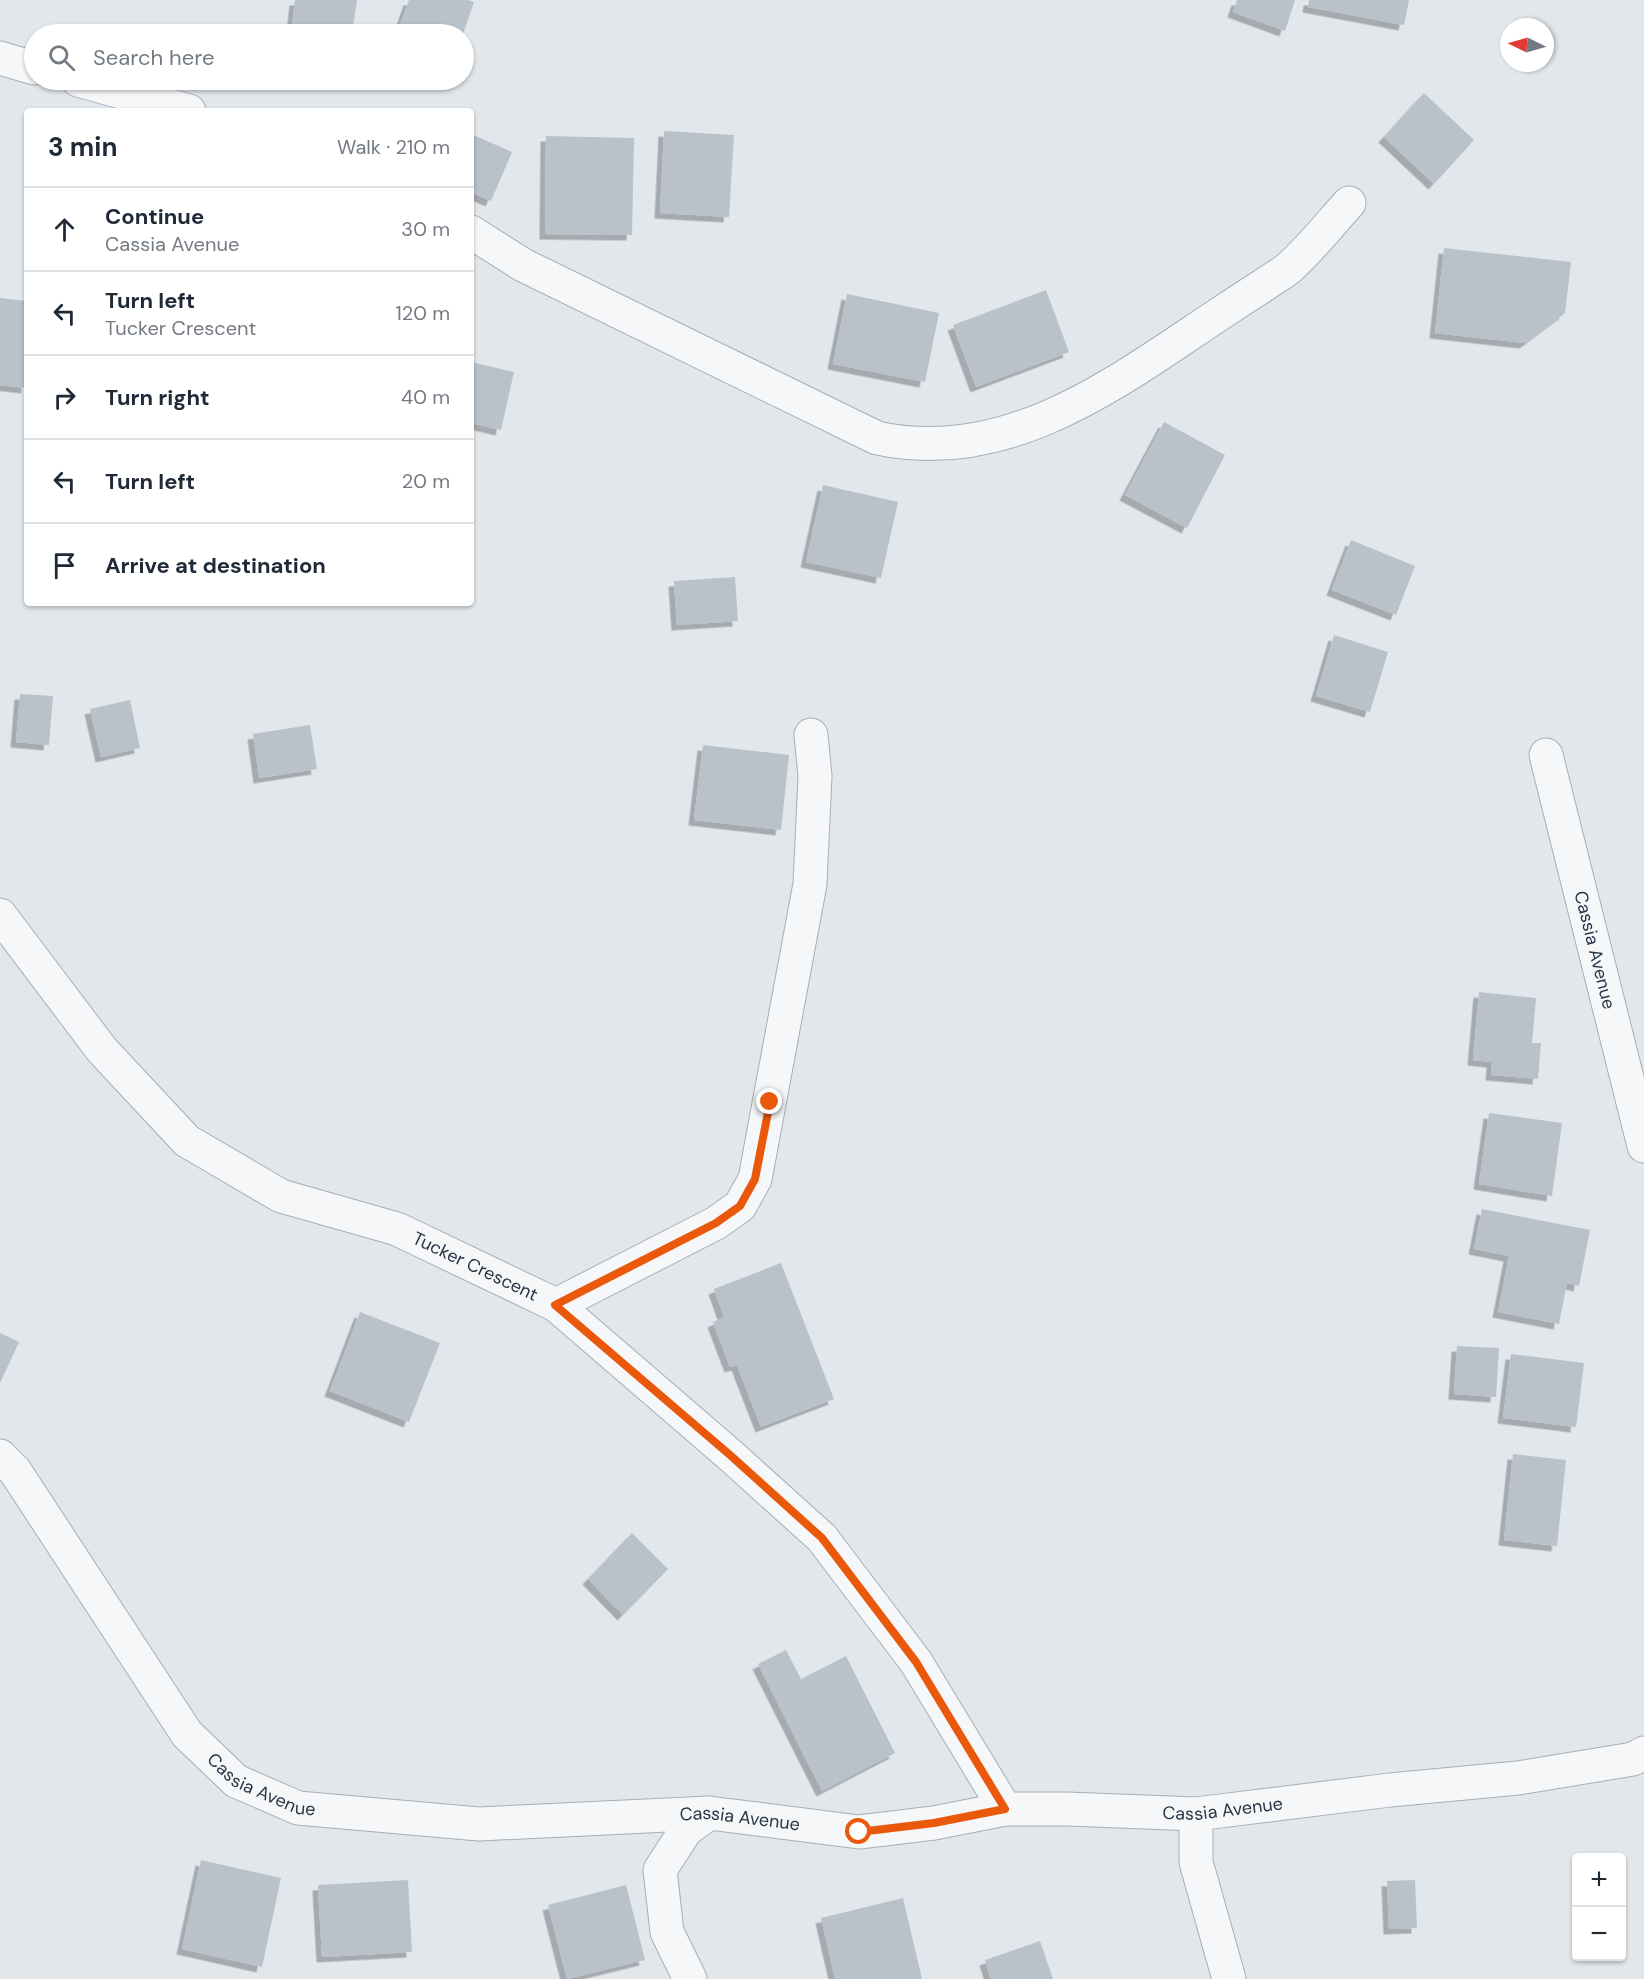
<!DOCTYPE html>
<meta charset="utf-8">
<style>
:root{--surface:#fff;--page:#f6f6f7;--text:#1f2937;--muted:#747a83;--line:#e0e1e3}
body{margin:0;font-family:"DM Sans",sans-serif;background:var(--page);color:var(--text)}
.controls{position:absolute;right:18px;bottom:18px;display:grid;overflow:hidden;border-radius:6px;box-shadow:0 2px 4px #0004}
.controls button{width:54px;height:54px;display:grid;place-items:center;padding:0;border:0;border-bottom:2px solid var(--line);background:var(--surface);color:var(--text);font:30px sans-serif}
.compass{position:absolute;left:1500px;top:18px;width:54px;height:54px;border-radius:50%;background:var(--surface);box-shadow:0 2px 4px #0004;rotate:275deg}
.stop{position:absolute;width:18px;height:18px;margin:-14px;border:4px solid #ea580c;border-radius:50%;background:#fff}
.stop.end{background:#ea580c;border-color:#fff;box-shadow:0 2px 6px #0008}
.list{margin:0;padding:0;list-style:none}
h2{display:flex;justify-content:space-between;align-items:center;height:78px;margin:0;padding:0 24px;font-size:26px}
h2 small{font-size:20px;font-weight:400;color:var(--muted)}
.list li{display:grid;grid-template-columns:39px 1fr auto;gap:18px;align-items:center;box-sizing:border-box;height:84px;padding:0 24px;border-top:2px solid var(--line)}
.list b{display:block;font-size:22px;white-space:nowrap}
.list p{margin:0;font-size:20px;white-space:nowrap;color:var(--muted)}
.list em{font-size:20px;font-style:normal;color:var(--muted)}
.icon{flex:none;width:33px;height:33px;fill:none;stroke:currentColor;stroke-width:2;stroke-linecap:round;stroke-linejoin:round}
.map{position:relative;flex:none;width:1644px;height:1979px;overflow:hidden}
.search{position:absolute;background:var(--surface);box-shadow:0 2px 4px #0004;left:24px;top:24px;width:450px;height:66px;display:flex;align-items:center;gap:15px;box-sizing:border-box;padding:0 21px;border-radius:33px;color:var(--muted);font-size:22px}
.panel{position:absolute;background:var(--surface);box-shadow:0 2px 4px #0004;left:24px;top:108px;width:450px;height:498px;border-radius:6px}
.map>svg:first-child{display:block}
.building{fill:#b9c1ca;filter:url(#shadow)}
.lines{fill:none;stroke-linecap:round;stroke-linejoin:round}
.street-casing{stroke:#a6aeb7;stroke-width:35}
.street{stroke:#f5f7f9;stroke-width:33}
.route{stroke:#ea580c;stroke-width:8}
.labels{text-anchor:middle;stroke-width:4.5;stroke-linejoin:round;paint-order:stroke}
.street-label{font-size:18px;fill:#283646;stroke:#f2f6f9}
</style>
<div class="map">
<svg width="1644" height="1979" viewBox="0 0 1644 1979">
<defs>
<filter id="shadow"><feDropShadow dx="-5.5" dy="5.5" stdDeviation="0" flood-color="#0004"/></filter>
</defs>
<rect width="100%" height="100%" fill="#e2e7ec"/>
<path class="building" d="M295 0H357L352 34 292 27Z
M409 0H468L474 2 463 34H397Z
M1237 0H1295L1285 31 1233 12Z
M1309 0H1409L1404 25 1308 7Z
M1424 93 1474 140 1434 184 1384 137Z
M664 131 734 135 729 217 660 213Z
M471 134 512 152 491 201 471 192Z
M546 136 634 138 632 235 545 234Z
M1444 248 1571 262 1565 313 1525 343 1435 333Z
M1046 290 1069 352 976 387 953 325Z
M847 294 939 313 925 382 833 364Z
M0 298 27 301V388L0 385Z
M471 362 514 372 501 430 471 423Z
M1164 422 1225 455 1187 528 1125 495Z
M823 485 898 502 881 578 806 562Z
M1351 540 1415 566 1396 615 1332 590Z
M735 577 738 621 677 625 674 581Z
M1334 635 1388 652 1370 712 1316 696Z
M20 694 53 696 49 745 16 742Z
M130 700 140 748 101 757 90 709Z
M310 725 317 769 259 778 253 734Z
M703 745 789 755 781 830 694 820Z
M1479 992 1536 998 1532 1043H1541L1538 1079 1491 1075 1492 1062 1473 1060Z
M1489 1113 1562 1123 1552 1196 1479 1184Z
M1482 1209 1590 1230 1579 1286 1567 1283 1559 1324 1498 1312 1509 1256 1474 1249Z
M781 1263 834 1399 761 1427 737 1365 730 1367 713 1322 724 1317 714 1289Z
M360 1312 440 1343 409 1422 330 1391Z
M0 1333 19 1342 0 1383Z
M1457 1346 1499 1348 1496 1397 1454 1394Z
M1511 1354 1584 1363 1576 1427 1503 1418Z
M1513 1454 1566 1460 1557 1546 1504 1540Z
M632 1533 668 1569 623 1615 588 1579Z
M786 1650 801 1679 846 1656 895 1753 822 1791 758 1664Z
M201 1860 281 1878 262 1967 182 1949Z
M408 1880 412 1952 322 1957 318 1885Z
M1415 1880 1417 1928 1389 1929 1387 1881Z
M626 1885 645 1960 567 1979 548 1905Z
M903 1898 922 1979H835L821 1918Z
M1040 1941 1053 1979H991L985 1960Z"/>
<g class="lines">
<g class="street-casing">
<g id="street">
<path d="M0 58 34 68"/>
<path d="M78 80 189 111"/>
<path d="M471 232 523 265 877 438C1001 465 1105 391 1203 325 1223 312 1243 298 1264 285 1272 279 1282 274 1290 267 1311 248 1330 224 1349 203"/>
<path id="s1" d="M1546 755 1644 1146"/>
<path id="s2" d="M0 915 102 1050 187 1141 281 1196 397 1229 556 1305 730 1455 822 1538 916 1662 1005 1809"/>
<path d="M556 1305 716 1223 740 1206 755 1179 810 884 815 776 811 735"/>
<path id="s3" d="M0 1456 15 1471 187 1734 236 1781 298 1808 479 1824 709 1813 859 1832 934 1823 1005 1809H1067L1196 1814 1390 1790 1518 1778 1633 1759 1644 1753"/>
<path d="M1196 1814V1862L1229 1979"/>
<path d="M690 1979 667 1932 660 1870 686 1830 709 1813"/>
</g>
</g>
<use href="#street" class="street"/>
</g>
<g class="lines">
<path class="route" d="M770 1102 755 1179 740 1206 716 1223 555 1305 730 1455 822 1538 916 1662 1005 1809 934 1823 859 1832"/>
</g>
<g class="labels">
<g class="street-label">
<text dy="6" stroke="none"><textPath href="#s1" startOffset="201">Cassia Avenue</textPath></text>
<text dy="6" stroke="none"><textPath href="#s2" startOffset="610">Tucker Crescent</textPath></text>
<text dy="6" stroke="none"><textPath href="#s3" startOffset="428">Cassia Avenue</textPath></text>
<text dy="6" stroke="none"><textPath href="#s3" startOffset="1400">Cassia Avenue</textPath></text>
<text dy="6" stroke="none"><textPath href="#s3" startOffset="914">Cassia Avenue</textPath></text>
</g>
</g>
</svg>
<div class="controls">
<button>+</button>
<button>−</button>
</div>
<svg class="compass" viewBox="-18 -18 36 36"><path d="M0-13l5 13h-10z" fill="#e53935"/><path d="M0 13l5-13h-10z" fill="#747a83"/></svg>
<div class="stop" style="left:859px;top:1832px"></div>
<div class="stop end" style="left:770px;top:1102px"></div>
<div class="search"><svg class="icon" aria-label="search" viewBox="0 0 24 24"><circle cx="10" cy="10" r="6"/><path d="M15 15l6 6"/></svg>Search here</div>
<section class="panel">
<h2>3 min<small>Walk · 210 m</small></h2>
<ul class="list">
<li><svg class="icon" aria-label="ahead" viewBox="0 0 24 24"><path d="M12 20V5M6 11l6-6 6 6"/></svg><div><b>Continue</b><p>Cassia Avenue</p></div><em>30 m</em></li>
<li><svg class="icon" aria-label="left" viewBox="0 0 24 24"><path d="M17 20v-9H6M10 6l-5 5 5 5"/></svg><div><b>Turn left</b><p>Tucker Crescent</p></div><em>120 m</em></li>
<li><svg class="icon" aria-label="right" viewBox="0 0 24 24"><path d="M7 20v-9h11M14 6l5 5-5 5"/></svg><div><b>Turn right</b></div><em>40 m</em></li>
<li><svg class="icon" aria-label="left" viewBox="0 0 24 24"><path d="M17 20v-9H6M10 6l-5 5 5 5"/></svg><div><b>Turn left</b></div><em>20 m</em></li>
<li><svg class="icon" aria-label="arrive" viewBox="0 0 24 24"><path d="M6 21V4h12l-3 4 3 4H6"/></svg><div><b>Arrive at destination</b></div></li>
</ul>
</section>
</div>
